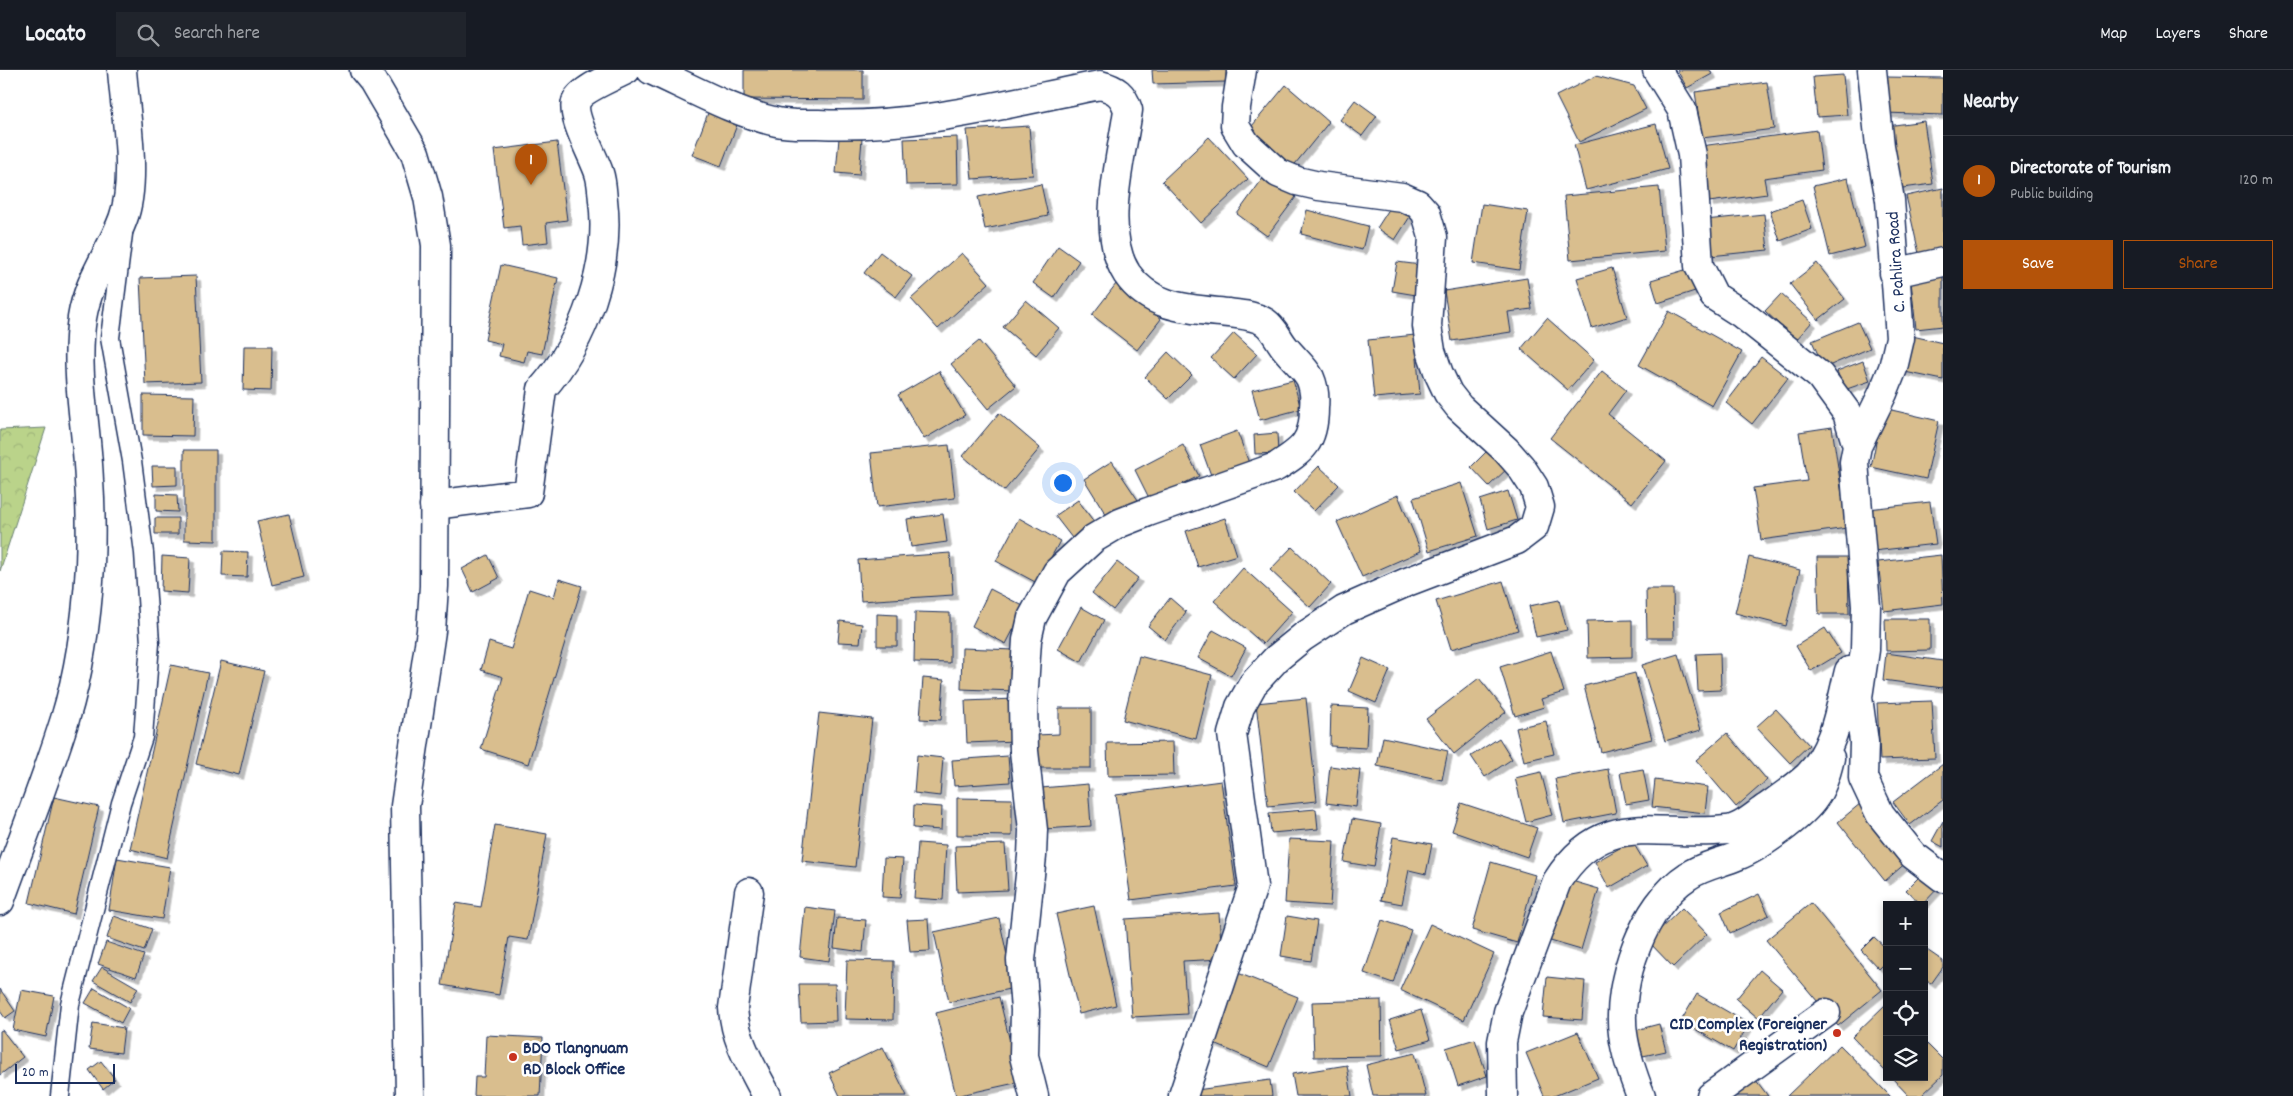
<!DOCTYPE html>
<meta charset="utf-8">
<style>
:root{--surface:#171b24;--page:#20242c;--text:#f1f3f6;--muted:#9ea1a6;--line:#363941;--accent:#b45309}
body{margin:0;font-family:Dekko,sans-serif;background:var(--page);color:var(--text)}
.controls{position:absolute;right:15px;bottom:15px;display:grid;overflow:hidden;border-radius:0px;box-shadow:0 2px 8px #0003}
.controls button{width:45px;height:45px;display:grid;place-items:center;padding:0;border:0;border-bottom:1px solid var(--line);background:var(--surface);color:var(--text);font:25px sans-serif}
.scale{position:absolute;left:15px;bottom:12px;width:100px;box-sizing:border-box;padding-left:5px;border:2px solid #1b2f5e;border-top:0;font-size:14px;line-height:18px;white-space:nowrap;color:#1b2f5e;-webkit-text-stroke:4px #fff;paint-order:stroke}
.you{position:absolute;left:1062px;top:412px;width:18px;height:18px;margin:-12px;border:4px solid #fff;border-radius:50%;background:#1a73e8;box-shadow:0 0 0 8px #1a73e833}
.badge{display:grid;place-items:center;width:32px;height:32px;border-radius:50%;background:var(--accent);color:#fff;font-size:16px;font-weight:700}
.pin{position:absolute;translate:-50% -41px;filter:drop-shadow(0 1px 2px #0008)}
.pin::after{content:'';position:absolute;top:26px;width:18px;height:15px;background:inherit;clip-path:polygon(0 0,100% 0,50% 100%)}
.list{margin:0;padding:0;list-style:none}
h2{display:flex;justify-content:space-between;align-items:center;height:65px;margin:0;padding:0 20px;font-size:21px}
h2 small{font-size:16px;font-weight:400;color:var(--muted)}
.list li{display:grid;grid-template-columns:32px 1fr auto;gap:15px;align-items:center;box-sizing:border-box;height:90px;padding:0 20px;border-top:1px solid var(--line)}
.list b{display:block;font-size:19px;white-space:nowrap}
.list p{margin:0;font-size:16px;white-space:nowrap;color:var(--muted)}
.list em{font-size:16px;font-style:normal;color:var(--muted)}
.actions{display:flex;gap:10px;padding:15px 20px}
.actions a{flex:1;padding:11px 0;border:1px solid var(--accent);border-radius:0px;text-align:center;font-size:18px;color:var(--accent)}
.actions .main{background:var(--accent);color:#fff}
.icon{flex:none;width:28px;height:28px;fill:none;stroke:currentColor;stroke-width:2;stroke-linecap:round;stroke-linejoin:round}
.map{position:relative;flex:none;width:1943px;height:1026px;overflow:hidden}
header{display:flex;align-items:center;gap:30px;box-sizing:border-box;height:70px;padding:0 25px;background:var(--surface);border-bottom:1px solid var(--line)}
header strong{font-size:24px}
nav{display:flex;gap:28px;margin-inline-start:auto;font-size:18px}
.search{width:350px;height:45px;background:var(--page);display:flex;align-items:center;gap:12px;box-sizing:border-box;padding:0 18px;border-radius:0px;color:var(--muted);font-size:19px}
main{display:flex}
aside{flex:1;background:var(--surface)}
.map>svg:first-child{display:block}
.forest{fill:url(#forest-crowns);stroke:#6a8174}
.building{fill:#d9be8e;stroke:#1b2f5e;filter:url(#shadow)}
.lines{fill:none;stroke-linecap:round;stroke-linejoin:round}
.service-casing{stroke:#1b2f5e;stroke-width:21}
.minor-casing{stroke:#1b2f5e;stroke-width:31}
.tertiary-casing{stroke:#1b2f5e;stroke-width:31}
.service{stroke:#fff;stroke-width:18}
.minor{stroke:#fff;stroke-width:28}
.tertiary{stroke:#fff;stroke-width:28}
.poi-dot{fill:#c8321e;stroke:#fff;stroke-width:2}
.labels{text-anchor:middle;stroke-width:5;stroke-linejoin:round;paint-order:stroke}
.street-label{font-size:18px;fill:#1b2f5e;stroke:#fff}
.poi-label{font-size:18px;font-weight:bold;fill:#1b2f5e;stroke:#fff;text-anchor:end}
</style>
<header>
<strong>Locato</strong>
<div class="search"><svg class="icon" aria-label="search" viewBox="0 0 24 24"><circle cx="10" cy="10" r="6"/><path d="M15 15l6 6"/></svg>Search here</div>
<nav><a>Map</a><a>Layers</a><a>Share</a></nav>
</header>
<main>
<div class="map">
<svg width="1943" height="1026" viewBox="0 0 1943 1026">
<defs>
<pattern id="forest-crowns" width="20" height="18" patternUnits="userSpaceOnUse" patternTransform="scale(1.25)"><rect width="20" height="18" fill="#bad38a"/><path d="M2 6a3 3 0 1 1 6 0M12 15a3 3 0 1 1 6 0" fill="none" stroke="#9fb57a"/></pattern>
<filter id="shadow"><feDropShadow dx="4.5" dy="4.5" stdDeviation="0" flood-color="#0004"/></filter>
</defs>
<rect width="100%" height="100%" fill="#fff"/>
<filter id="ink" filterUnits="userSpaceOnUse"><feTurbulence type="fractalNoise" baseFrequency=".02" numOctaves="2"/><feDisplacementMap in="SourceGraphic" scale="10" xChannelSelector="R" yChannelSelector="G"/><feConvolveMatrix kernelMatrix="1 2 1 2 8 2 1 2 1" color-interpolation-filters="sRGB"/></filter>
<g filter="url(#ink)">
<path class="forest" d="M46 358 0 501V360Z"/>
<path class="building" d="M744 0H863V30L744 29Z
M1152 0H1226V12L1153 14Z
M1677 0H1710L1712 4 1687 18Z
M1843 5 1847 45 1817 47 1813 7Z
M1596 6 1634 16 1646 39 1579 72 1556 26Z
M1886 7 1943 8V45L1885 43Z
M1767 12 1774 59 1702 68 1695 22Z
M1286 15 1329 52 1291 99 1247 62Z
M1355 30 1377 46 1362 66 1340 50Z
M708 43 737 55 721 96 692 85Z
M1924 51 1933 114 1895 119 1887 56Z
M1656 54 1668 99 1586 120 1574 75Z
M1029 56 1033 105 972 109 967 60Z
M1817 60 1822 100 1764 108 1767 124 1709 132 1701 76Z
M957 67 958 114 906 115 904 69Z
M1209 67 1248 109 1201 153 1162 111Z
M839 68 862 69 859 105 836 103Z
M557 72 567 150 546 153 548 172 522 175 520 156 504 158 494 80Z
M1266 104 1296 127 1267 166 1237 144Z
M1848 108 1865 177 1830 186 1813 116Z
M1041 114 1048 146 985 159 978 127Z
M1659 117 1665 181 1570 190 1564 126Z
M1943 118V183L1920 188 1906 126Z
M1802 130 1812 159 1780 171 1770 141Z
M1393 133 1411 145 1395 170 1377 158Z
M1482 134 1528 141 1519 200 1473 193Z
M1307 140 1368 156 1362 180 1301 164Z
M1764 144 1768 180 1710 186 1705 150Z
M1058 176 1079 191 1054 228 1033 213Z
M880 182 912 206 896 227 864 203Z
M962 183 989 213 938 259 911 229Z
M1397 192 1421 195 1416 225 1392 221Z
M1817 193 1845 229 1818 250 1790 214Z
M501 195 558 208 542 284 527 281 524 292 499 286 502 274 485 270Z
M1612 198 1627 247 1592 258 1577 208Z
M1688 199 1695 221 1658 233 1651 210Z
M1943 199V256L1916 259 1910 202Z
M196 206 201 312 145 314 140 208Z
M1527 208 1532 239 1508 242 1511 262 1452 271 1444 221Z
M1116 214 1161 249 1137 280 1092 245Z
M1781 224 1812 252 1796 270 1765 241Z
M1026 230 1059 258 1036 285 1003 257Z
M1669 241 1742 282 1712 336 1639 295Z
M1547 248 1594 290 1568 320 1521 279Z
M1858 252 1870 278 1824 298 1812 271Z
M1234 263 1257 284 1234 309 1211 288Z
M1415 265 1420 324 1374 328 1368 270Z
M1908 265 1943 273V310L1900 301Z
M979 271 1016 316 988 339 951 294Z
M244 276H272L271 321 243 320Z
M1168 282 1192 305 1168 329 1145 307Z
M1761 287 1788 308 1752 354 1726 333Z
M1863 291 1870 311 1844 320 1837 301Z
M939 301 965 345 924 369 898 325Z
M1602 301 1626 320 1608 344 1666 391 1632 433 1550 368Z
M1293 310 1301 339 1260 350 1252 320Z
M143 325 194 326 193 366 143 365Z
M1883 338 1939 351 1926 409 1871 397Z
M999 343 1040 378 1004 421 963 386Z
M1832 357 1847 458 1761 470 1753 418 1807 411 1799 362Z
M1237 361 1249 393 1212 408 1200 375Z
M1277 363 1278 383 1255 384 1254 365Z
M949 375 955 428 877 437 871 383Z
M1183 375 1199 406 1150 430 1135 400Z
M1490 378 1509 397 1489 416 1471 397Z
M184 380H216V471L184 470Z
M1112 391 1138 430 1108 448 1084 409Z
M152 396H177V415L153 416Z
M1319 396 1339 415 1314 441 1294 422Z
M1461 413 1478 466 1429 481 1413 428Z
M1508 421 1517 450 1488 459 1480 430Z
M156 424 177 425 178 442 156 441Z
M1398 425 1421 481 1362 507 1337 452Z
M1078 430 1094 452 1072 468 1055 446Z
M1930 432 1936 474 1873 481 1868 439Z
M289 444 304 507 272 515 257 451Z
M943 444 947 472 911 477 907 449Z
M155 448H178V464H155Z
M1019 448 1060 471 1037 513 996 491Z
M1225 448 1237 485 1198 497 1186 461Z
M1292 477 1331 514 1310 537 1270 500Z
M223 481 248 482 247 507 222 506Z
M950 483 953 525 861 531 858 490Z
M488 485 499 508 473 522 462 499Z
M1941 485 1943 534 1884 541 1878 492Z
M162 486 190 488 188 523 161 521Z
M1749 487 1800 500 1786 556 1735 543Z
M1817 487H1848L1849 544H1819Z
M1117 492 1138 508 1113 540 1092 523Z
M1243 498 1292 542 1263 574 1214 531Z
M559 509 582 516 528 694 481 679 503 607 481 600 489 572 511 579 529 519 554 527Z
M1503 511 1518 560 1451 579 1436 531Z
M990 519 1025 537 1006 574 972 556Z
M1646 519H1673L1674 568H1647Z
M1170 528 1186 542 1165 570 1148 556Z
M1559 530 1567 560 1536 567 1529 536Z
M1081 537 1104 550 1081 592 1058 579Z
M915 542 950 543V593L914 592Z
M877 544 897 545V576H877Z
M1885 549H1930V580L1886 581Z
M1632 550V587L1588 588 1587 551Z
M840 551 862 554 860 573 838 572Z
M1825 558 1841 583 1811 601 1796 576Z
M1213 560 1246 578 1231 606 1198 588Z
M962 578 1015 580 1014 621 961 619Z
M1551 581 1564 622 1541 629 1544 637 1515 646 1500 597Z
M1720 583 1721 620 1698 621 1696 584Z
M1886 583 1943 591V618L1883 610Z
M1678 584 1701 660 1665 671 1642 595Z
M1139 586 1212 605 1196 669 1123 650Z
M1363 588 1390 600 1376 633 1349 621Z
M221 591 264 601 239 705 196 694Z
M171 595 208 603 167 788 130 779Z
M1635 603 1652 669 1601 682 1584 616Z
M923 608 944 610 941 650 920 649Z
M1479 608 1506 642 1454 684 1426 649Z
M1306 628 1317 731 1268 736 1256 633Z
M1015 629 1016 671 967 673 965 631Z
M1932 631 1935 688 1880 690 1877 633Z
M1331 636 1368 638 1366 678 1330 676Z
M1059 638H1091V698H1036V665L1059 664Z
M1776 639 1809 675 1790 693 1756 657Z
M819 643 872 649 855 797 802 791Z
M1546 651 1554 684 1524 691 1516 658Z
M1727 663 1767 710 1736 737 1696 690Z
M1383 667 1448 681 1442 710 1377 696Z
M1499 668 1512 689 1485 707 1471 686Z
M1173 672 1174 705 1108 706 1107 673Z
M917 685 943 688 940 726 914 723Z
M1008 686 1010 712 954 716 952 690Z
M1943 694V730L1910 755 1893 732Z
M1330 696 1360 700 1356 737 1326 733Z
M1608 699 1616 743 1564 753 1555 709Z
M1643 699 1649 730 1626 734 1620 703Z
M1541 702 1552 745 1526 752 1515 708Z
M1655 710 1708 717 1705 743 1652 737Z
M1221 711 1236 816 1131 830 1116 725Z
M1088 714 1091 756 1044 759 1041 718Z
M54 727 99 737 74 844 29 833Z
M957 728 1012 729V766L957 765Z
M1461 733 1537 758 1527 787 1452 761Z
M1861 733 1908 791 1885 811 1838 752Z
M914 735 942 737 941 760 913 758Z
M1316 739 1318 759 1271 763 1269 743Z
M1352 749 1381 754 1374 797 1344 792Z
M1943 751V777L1932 771Z
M495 755 547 764 528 870 509 867 499 925 442 915 456 833 481 837Z
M1393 767 1432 774 1426 804 1409 800 1402 834 1381 830Z
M1289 769 1334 771 1330 836 1285 833Z
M1632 771 1647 796 1609 818 1595 792Z
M918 773 946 775 943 830 914 828Z
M1005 774 1008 820 957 822 955 776Z
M117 788 170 797 162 849 109 840Z
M884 788 903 789 900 828 882 827Z
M1491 792 1535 805 1517 873 1472 860Z
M1925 801 1940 816 1922 835 1906 820Z
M1565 809 1599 819 1581 880 1547 870Z
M1759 824 1769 845 1730 863 1721 842Z
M1811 833 1882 920 1838 956 1766 870Z
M1094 836 1116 935 1079 944 1056 844Z
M805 837 835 841 829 891 800 887Z
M1682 838 1707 864 1673 897 1648 871Z
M1219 843 1222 889 1183 891 1187 944 1132 947 1125 849Z
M114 846 152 859 144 881 107 868Z
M1287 846 1317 851 1311 891 1281 886Z
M837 848 866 850 863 882 834 878Z
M999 848 1014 918 949 932 934 862Z
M928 849 930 881 910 882 907 850Z
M1382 850 1411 860 1393 913 1364 903Z
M1430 854 1494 884 1464 950 1400 920Z
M1874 867 1887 879V891L1879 899 1861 880Z
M106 872 144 885 136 907 98 894Z
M1924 878 1943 891V897L1931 914 1924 909Z
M847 890 894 891 893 950 845 949Z
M102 897 138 918 130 932 93 911Z
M1760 900 1782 919 1758 948 1736 929Z
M1238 903 1298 927 1269 997 1210 972Z
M1547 907 1585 911 1582 950 1543 947Z
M799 914H835L836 951 801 952Z
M94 918 129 938 121 953 85 933Z
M0 919 15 941 5 948 0 941Z
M21 920 54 926 46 967 13 960Z
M1697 924 1749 954 1733 981 1681 951Z
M999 927 1020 1012 956 1026 936 943Z
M1381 930 1382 986 1314 987 1312 932Z
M1887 933V1003L1852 967Z
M1421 940 1430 970 1399 979 1390 950Z
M93 953 124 958 121 983 89 979Z
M1659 954 1666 981 1643 986 1636 960Z
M2 960 23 987 0 1005V961Z
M1578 962 1598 1008 1554 1026H1544L1526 983Z
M486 965 543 968 540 1026H474L475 1007H484Z
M1475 969 1487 1006 1458 1016 1446 978Z
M1924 971 1943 990V1005L1921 1026H1909L1891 1007H1924Z
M1840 975 1890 1026H1787Z
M883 977 907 1026H840L829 1003Z
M1415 983 1426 1026H1373L1366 995Z
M101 991 115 1009 103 1019 89 1000Z
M1347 995 1352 1026H1296L1292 1004Z
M1752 1005 1768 1026H1726Z
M1270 1010 1272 1026H1190L1189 1021Z"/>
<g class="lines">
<g class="service-casing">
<path id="service" d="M60 1026 70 934 121 733 143 667 150 573 144 483 132 391 110 268 123 164"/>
</g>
<g class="minor-casing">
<path id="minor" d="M651 0C691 18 735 43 777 52 790 55 805 54 818 54 914 59 1007 33 1100 15 1116 19 1123 24 1128 40 1122 87 1099 161 1127 204 1151 239 1191 239 1229 243 1241 245 1254 245 1265 252 1275 259 1278 270 1286 279 1294 289 1304 297 1310 308 1314 317 1315 328 1314 338 1314 372 1303 380 1276 397L1148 442 1120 453 1093 469 1057 502 1032 548 1027 570 1023 633 1024 681 1033 760 1032 786 1021 890 1025 940 1024 986 1034 1026
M1657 0 1682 40 1692 85 1699 196 1714 226 1742 244 1820 306 1847 343 1857 376 1854 392 1866 536 1865 580 1858 627 1864 672 1863 708 1880 744 1913 785 1943 808
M1894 203 1943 192
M1857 376 1883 323 1893 298 1900 268 1890 130 1880 76 1872 0
M434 435 528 423 542 319C585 270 611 195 603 130 602 121 602 112 599 103 594 87 571 47 576 32 580 20 614 6 626 0
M749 822 733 938C735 971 752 997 767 1026
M0 831C22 770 46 710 65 649 80 600 87 547 90 496 91 468 91 439 89 411 87 357 74 302 82 248 88 210 110 184 123 149 138 109 125 43 122 0
M1183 1026 1253 816 1232 664 1240 637 1253 614 1276 589 1303 567 1344 540 1407 512 1517 470 1534 457 1540 437 1534 417 1521 397 1506 380 1459 337 1448 323 1439 304 1431 281 1427 256 1433 167 1426 143 1418 134 1402 127 1319 116 1297 111 1278 103 1246 74 1235 56 1236 37 1242 0
M1503 1026 1502 972 1508 942 1557 811C1604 737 1656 768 1727 760 1741 759 1754 746 1766 738 1780 728 1795 718 1808 706 1835 679 1840 637 1849 601
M1641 1026C1633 1006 1626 986 1623 964 1616 913 1644 834 1688 806 1702 796 1721 793 1737 786 1758 778 1803 746 1815 727 1823 716 1827 701 1830 688
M1711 1026 1826 943"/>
</g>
<g class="tertiary-casing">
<path id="tertiary" d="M364 0 373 11 415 83 428 127 436 175 434 516 431 561 405 736 410 1026"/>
</g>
<use href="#service" class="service"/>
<use href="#minor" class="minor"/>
<use href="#tertiary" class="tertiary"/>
</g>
</g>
<g class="poi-dot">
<circle cx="1837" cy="963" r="5"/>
<circle cx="513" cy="987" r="5"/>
</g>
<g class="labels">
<g class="street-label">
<text transform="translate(1895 192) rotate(-94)" y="6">C. Pahlira Road</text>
</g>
<g class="poi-label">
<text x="1827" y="959">CID Complex (Foreigner<tspan x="1827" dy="21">Registration)</tspan></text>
<text x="523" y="983" text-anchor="start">BDO Tlangnuam<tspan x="523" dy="21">RD Block Office</tspan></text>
</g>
</g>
</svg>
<div class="controls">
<button>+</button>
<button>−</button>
<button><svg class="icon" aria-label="locate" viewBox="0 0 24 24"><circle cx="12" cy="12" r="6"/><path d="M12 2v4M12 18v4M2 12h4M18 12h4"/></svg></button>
<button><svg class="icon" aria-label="layers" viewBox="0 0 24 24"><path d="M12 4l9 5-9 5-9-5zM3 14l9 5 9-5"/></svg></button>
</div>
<div class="scale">20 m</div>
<div class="you"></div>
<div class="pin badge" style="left:531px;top:115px">1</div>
</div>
<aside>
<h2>Nearby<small></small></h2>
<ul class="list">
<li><span class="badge">1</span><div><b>Directorate of Tourism</b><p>Public building</p></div><em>120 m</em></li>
</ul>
<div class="actions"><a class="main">Save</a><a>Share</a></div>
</aside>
</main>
